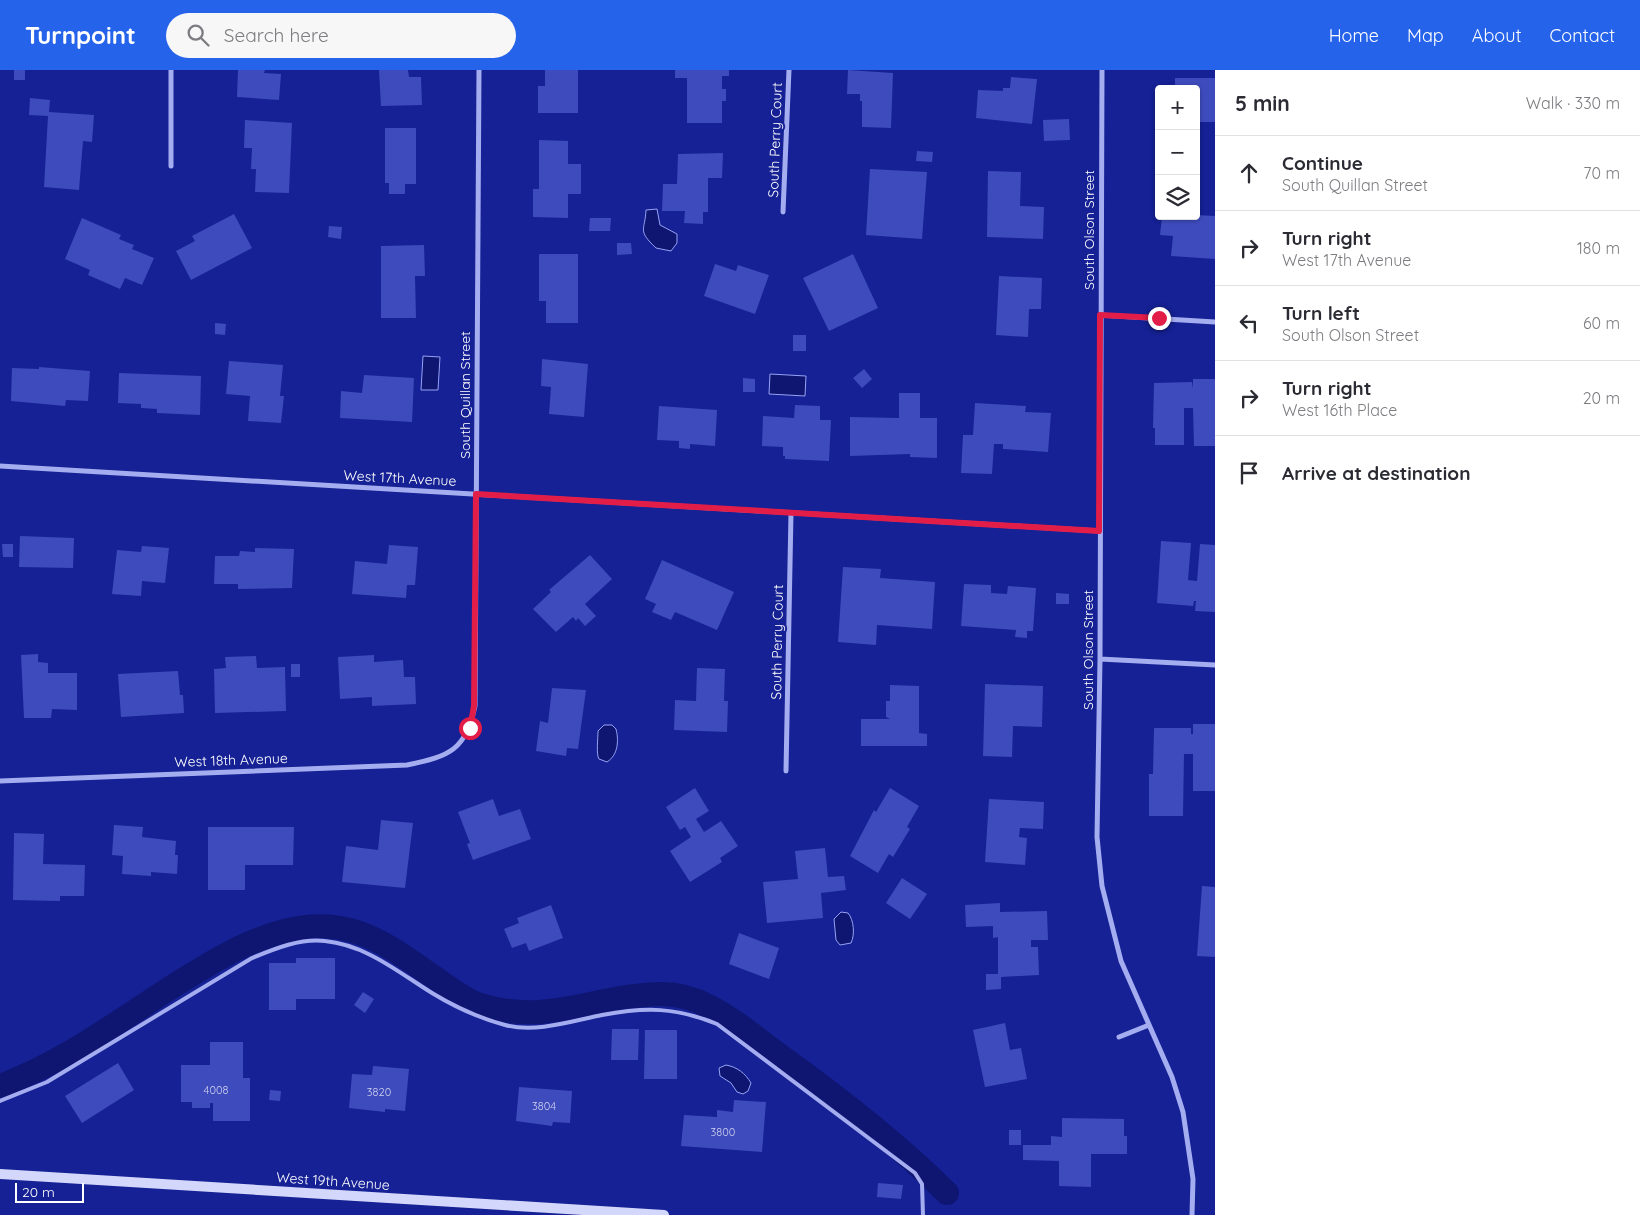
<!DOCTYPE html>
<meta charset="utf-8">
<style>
:root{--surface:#fff;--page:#f7f7f7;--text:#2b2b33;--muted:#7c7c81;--line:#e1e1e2;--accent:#2563eb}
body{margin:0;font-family:Quicksand,sans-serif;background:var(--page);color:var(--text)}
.controls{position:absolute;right:15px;top:15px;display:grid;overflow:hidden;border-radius:5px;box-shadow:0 1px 4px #0004}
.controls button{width:45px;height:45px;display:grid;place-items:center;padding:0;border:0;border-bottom:1px solid var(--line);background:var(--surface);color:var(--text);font:25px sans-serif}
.scale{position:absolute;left:15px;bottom:12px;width:69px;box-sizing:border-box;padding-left:5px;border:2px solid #fff;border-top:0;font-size:14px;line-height:18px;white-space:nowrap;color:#fff;-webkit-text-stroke:4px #152194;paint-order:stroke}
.stop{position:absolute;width:15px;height:15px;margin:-11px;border:4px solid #e11d48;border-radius:50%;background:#fff}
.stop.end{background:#e11d48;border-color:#fff;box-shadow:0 1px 5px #0008}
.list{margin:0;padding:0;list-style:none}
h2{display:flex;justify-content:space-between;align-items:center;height:65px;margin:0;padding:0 20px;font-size:21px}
h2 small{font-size:16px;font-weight:400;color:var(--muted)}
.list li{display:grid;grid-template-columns:32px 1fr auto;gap:15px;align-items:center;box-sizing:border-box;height:75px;padding:0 20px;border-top:1px solid var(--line)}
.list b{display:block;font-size:19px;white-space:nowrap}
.list p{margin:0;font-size:16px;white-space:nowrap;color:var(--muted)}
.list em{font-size:16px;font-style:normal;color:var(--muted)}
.icon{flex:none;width:28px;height:28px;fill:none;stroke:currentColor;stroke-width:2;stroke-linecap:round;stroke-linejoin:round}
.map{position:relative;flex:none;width:1215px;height:1145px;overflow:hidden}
header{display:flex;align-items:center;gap:30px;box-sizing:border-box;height:70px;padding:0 25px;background:var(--accent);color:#fff}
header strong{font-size:24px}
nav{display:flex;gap:28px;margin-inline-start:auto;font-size:18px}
.search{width:350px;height:45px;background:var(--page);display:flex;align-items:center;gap:12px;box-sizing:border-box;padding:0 18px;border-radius:28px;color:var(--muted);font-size:19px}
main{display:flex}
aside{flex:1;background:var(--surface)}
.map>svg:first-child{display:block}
.water{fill:#0e1671;stroke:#97a3f4}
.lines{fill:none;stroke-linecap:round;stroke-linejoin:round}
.canal{stroke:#0e1671;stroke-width:24}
.building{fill:#3e4bbc}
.lane{stroke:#a5adf1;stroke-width:4}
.street{stroke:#a5adf1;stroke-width:5}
.secondary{stroke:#d4d7fc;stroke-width:10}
.route{stroke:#e11d48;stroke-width:6}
.labels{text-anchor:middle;stroke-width:4;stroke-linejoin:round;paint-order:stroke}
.number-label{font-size:11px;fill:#cfd2ee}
.street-label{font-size:14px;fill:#fff;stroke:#152194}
</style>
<header>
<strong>Turnpoint</strong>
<div class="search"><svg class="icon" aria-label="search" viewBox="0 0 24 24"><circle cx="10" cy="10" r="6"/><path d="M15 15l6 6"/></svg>Search here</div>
<nav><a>Home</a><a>Map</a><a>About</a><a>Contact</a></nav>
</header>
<main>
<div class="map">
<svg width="1215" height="1145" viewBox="0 0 1215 1145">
<rect width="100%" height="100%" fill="#152194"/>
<path class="water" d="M657 139 660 155 677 164V173L671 181 656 178C637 160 645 161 646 140Z
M423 286 440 287 438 320H421Z
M770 304 806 306 805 326 769 324Z
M604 655H612L616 659C619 671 618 685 607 692L599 689C596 685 598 668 598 661Z
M841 842 848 843C854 850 855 865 851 873L840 875 836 870 834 849Z
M726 995C737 997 745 1003 751 1013L748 1021 743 1024 737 1022 731 1013 720 1006 719 998Z"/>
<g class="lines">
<path class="canal" d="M0 1016C65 992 120 950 178 913 212 892 245 871 285 861 351 844 387 875 438 910 451 919 465 930 480 935 549 956 595 925 662 924 678 924 693 928 708 936 732 948 754 966 775 982 835 1025 895 1071 947 1123"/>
</g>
<path class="building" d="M14 0H25V10H14Z
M238 0H265L264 3 281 4 279 30 237 27Z
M379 0H408L409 7H421L422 35 381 36Z
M545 0H578V43H538V16H545Z
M675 0H729V6H722V19H726V31H722V53H687V8H675Z
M848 0 893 3 891 58 862 57V31H860V24H847Z
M1011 7 1037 9 1032 54 976 48 978 20 1003 21V18H1010Z
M1175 8H1215V52H1196V19H1175Z
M30 28 50 30 49 42 94 45 92 72 83 71 79 120 44 117 48 46 29 45Z
M1069 49 1070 70 1044 71 1043 50Z
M245 50 292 53 289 123 255 122 256 99H251L252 78H244Z
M385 58H416V114H405V124H389V113H385Z
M539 70 568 71V94H581V124H568V148L533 147V119H539Z
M917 81 933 82 932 92 916 91Z
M723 83 722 108H708V142H703V154L684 153 685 141H662L663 114H677L678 84Z
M870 99 927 102 922 169 866 165Z
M988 101 1021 102 1020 136 1044 137 1043 169 987 167Z
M234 144 252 178 191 210 176 181 195 171 192 166Z
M1196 145 1215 146V189L1171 186 1173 166 1160 165 1162 146Z
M82 148 121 165 119 169 134 175 132 179 154 188 142 215 125 208 120 219 88 205 90 200 65 189Z
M590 148H611L610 161H589Z
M329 156 342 157 341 169 328 167Z
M617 173H631L632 184 617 185Z
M424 175 425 206H415L416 248H381V176Z
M539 184H578V253H546V231H539Z
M853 184 878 238 829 261 803 208Z
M715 194 736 201 738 195 769 205 755 244 704 226Z
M999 206 1042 208 1041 239H1029L1028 267 996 265Z
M215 253 226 254 225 265 215 264Z
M793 265H806V281H793Z
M542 289 588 294 584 347 549 344 551 317 541 316Z
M229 291 283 295 280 326H284L281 353 248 351 250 326 226 324Z
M39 297 90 301 88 331 66 330 65 336 11 331 12 298 39 299Z
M864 299 872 309 862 318 853 308Z
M119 303 201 306 200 345 157 343V339L141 338V334L118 333Z
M364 305 414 308 412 352 340 348 341 321 362 323Z
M743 308 755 309V322H743Z
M1193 309H1215V376H1194L1193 338H1184V375H1155V358H1153L1154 313 1192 312 1193 319Z
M899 323H920V348H937V388L910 387V384L850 386V347L899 348Z
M975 333 1026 336 1025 342 1051 343 1048 382 1003 379V374H994L992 404 961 403 963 365H973Z
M795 335 820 336V350H831L829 391 785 389V386H783V377L762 376 763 346 794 348Z
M659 336 717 340 715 376 690 374V379L679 378V371L657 370Z
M20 466 74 468 73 498 19 497Z
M1161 471 1191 473 1188 510 1197 511 1200 474 1215 475V542L1195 541 1196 531H1194L1193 536 1157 533Z
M2 474H13V487H3Z
M389 475 418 477 415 515H407L406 528 352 524 355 491 387 494Z
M142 476 169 478 165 513 142 511 141 526 112 524 117 480 141 482Z
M255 478 294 479 292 518 238 519V514H214L215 486H239L240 481 255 482Z
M590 485 612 509 585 534 596 546 585 556 578 548 576 551 573 547 556 562 533 539 551 522 549 520Z
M662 490 734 522 717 560 675 542 671 550 652 542 656 534 645 529Z
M843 497 881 499 880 508 935 512 932 559 877 555 876 575 838 572Z
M964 514 991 515V523L1007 524 1008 516 1036 518 1033 561H1027V568L1015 567 1016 560 961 556Z
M1056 523 1069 524V534H1056Z
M38 584V592L48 593V603H77V640L52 639 51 648H24L21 585Z
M374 585V592L403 590 404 607H415L416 634 372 636V627L340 629 338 587Z
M256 586 257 598 285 597 286 641 215 643 214 599 226 598 225 587Z
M291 594H300V607H291Z
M697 598 725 599 724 631H728L727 662 674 660 675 630 696 631Z
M178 601 180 625H183L184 643 121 647 118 604Z
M985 614 1043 616 1042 657 1013 656 1012 687 983 686Z
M890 615 919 616V663L927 664V676H861V649H890L886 647V631H890Z
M552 618 586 620 578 679 567 678 566 686 536 681 540 651 548 653Z
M1193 654H1215V721H1193V684H1184L1183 746H1149V704H1153L1154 658H1191V664H1193Z
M695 718 709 741 696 749 704 762 721 751 738 776 720 788 722 792 690 812 670 781 691 767 685 757 680 760 666 737Z
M890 718 919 736 907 757 910 759 893 787 889 784 878 803 850 786 874 740 876 742Z
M493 729 499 746 520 739 531 769 473 790 467 774 470 773 458 742Z
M989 729 1044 732 1043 759 1020 758 1019 767 1027 768 1025 795 985 792Z
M381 750 413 753 405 818 342 812 346 776 378 780Z
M114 755 143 757 142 767 176 771 175 785H178L177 804 151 802V806L122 804 123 786 112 785Z
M208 757H294L293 795H245V820H208Z
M14 763 44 764 43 794 85 795 84 826H60V831L13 830Z
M825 778 828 807 844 806 846 820 821 823 823 848 767 853 763 812 798 809 795 781Z
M902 808 927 824 910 849 886 833Z
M1202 816 1215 817V887L1197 886Z
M1000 833V842L1047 841 1048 870H1031V877H1038L1039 905 1001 907V919L986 920V904H998V867L993 868V856L966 857 965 835Z
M551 835 563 868 529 881 526 873 512 878 504 859 519 853 517 848Z
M739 863 779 878 769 909 729 894Z
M296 888H335V929H296V940H269V893H296Z
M363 922 374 929 365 943 354 935Z
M1005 953 1010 980 1021 978 1027 1009 985 1017 973 960Z
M612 959H639L638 990H611Z
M645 960H677V1009H644Z
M210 972H243V1008H250V1051H213V1033H210V1038H192V1032H181V995H210Z
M118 993 134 1020 82 1053 65 1026Z
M373 996 409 999 405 1041 385 1039V1042L349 1038 352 1004 372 1005Z
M519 1017 572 1021 570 1053 553 1052 552 1056 516 1051Z
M270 1020 281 1021 280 1031 269 1030Z
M734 1030 766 1032 762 1082 681 1076 684 1045 717 1047V1040L733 1042Z
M1062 1048 1124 1049V1066H1127V1084H1091V1117L1059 1116V1091L1023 1090V1075H1051V1066L1062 1067Z
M1009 1060H1021V1075H1009Z
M878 1113 903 1115 901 1129 877 1127Z"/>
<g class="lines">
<path class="lane" d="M0 1031 47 1012 252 888C274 879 300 868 325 871 366 875 398 902 432 923 455 937 479 948 505 955 536 963 572 951 602 945 645 937 676 937 717 954L915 1103 922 1114 923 1145"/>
<path class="street" d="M171 0V96
M1102 0 1100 589 1097 767 1102 816 1121 891 1172 1007 1183 1042 1193 1109 1192 1145
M783 142 789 0
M1100 245 1215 252
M0 396 1099 461
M1100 589 1215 595
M786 701 791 443
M0 711 407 695C451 686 465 680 475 636L479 0
M1119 967 1149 955"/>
<path class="secondary" d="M0 1104 664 1145"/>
</g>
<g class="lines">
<path class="route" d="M470 658 474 636 476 424 1099 461 1100 245 1159 248"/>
</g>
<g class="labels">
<g class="number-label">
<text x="216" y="1024">4008</text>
<text x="379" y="1026">3820</text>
<text x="544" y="1040">3804</text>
<text x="723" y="1066">3800</text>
</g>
<g class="street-label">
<text transform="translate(775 70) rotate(-88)" y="5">South Perry Court</text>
<text transform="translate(1089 160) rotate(-90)" y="5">South Olson Street</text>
<text transform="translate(465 325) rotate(-90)" y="5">South Quillan Street</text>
<text transform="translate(400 408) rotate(3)" y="5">West 17th Avenue</text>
<text transform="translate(777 572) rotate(-89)" y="5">South Perry Court</text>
<text transform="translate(1088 580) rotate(-90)" y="5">South Olson Street</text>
<text transform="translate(231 690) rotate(-2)" y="5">West 18th Avenue</text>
<text transform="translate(333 1111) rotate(4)" y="5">West 19th Avenue</text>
</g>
</g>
</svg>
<div class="controls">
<button>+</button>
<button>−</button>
<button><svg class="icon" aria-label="layers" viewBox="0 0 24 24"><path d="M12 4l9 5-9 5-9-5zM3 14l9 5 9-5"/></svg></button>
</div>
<div class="scale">20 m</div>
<div class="stop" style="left:470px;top:658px"></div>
<div class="stop end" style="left:1159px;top:248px"></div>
</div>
<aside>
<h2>5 min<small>Walk · 330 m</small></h2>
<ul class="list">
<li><svg class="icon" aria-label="ahead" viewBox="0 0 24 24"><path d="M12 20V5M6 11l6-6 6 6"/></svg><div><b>Continue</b><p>South Quillan Street</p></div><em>70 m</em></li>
<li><svg class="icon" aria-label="right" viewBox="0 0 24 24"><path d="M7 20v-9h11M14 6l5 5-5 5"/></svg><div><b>Turn right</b><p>West 17th Avenue</p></div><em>180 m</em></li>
<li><svg class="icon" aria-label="left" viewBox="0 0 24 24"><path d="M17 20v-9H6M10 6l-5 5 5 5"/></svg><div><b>Turn left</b><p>South Olson Street</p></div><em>60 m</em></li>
<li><svg class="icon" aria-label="right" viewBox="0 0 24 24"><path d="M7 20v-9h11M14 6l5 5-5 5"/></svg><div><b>Turn right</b><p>West 16th Place</p></div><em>20 m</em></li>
<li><svg class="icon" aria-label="arrive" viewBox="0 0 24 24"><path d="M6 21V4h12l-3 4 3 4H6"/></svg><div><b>Arrive at destination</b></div></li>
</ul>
</aside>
</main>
